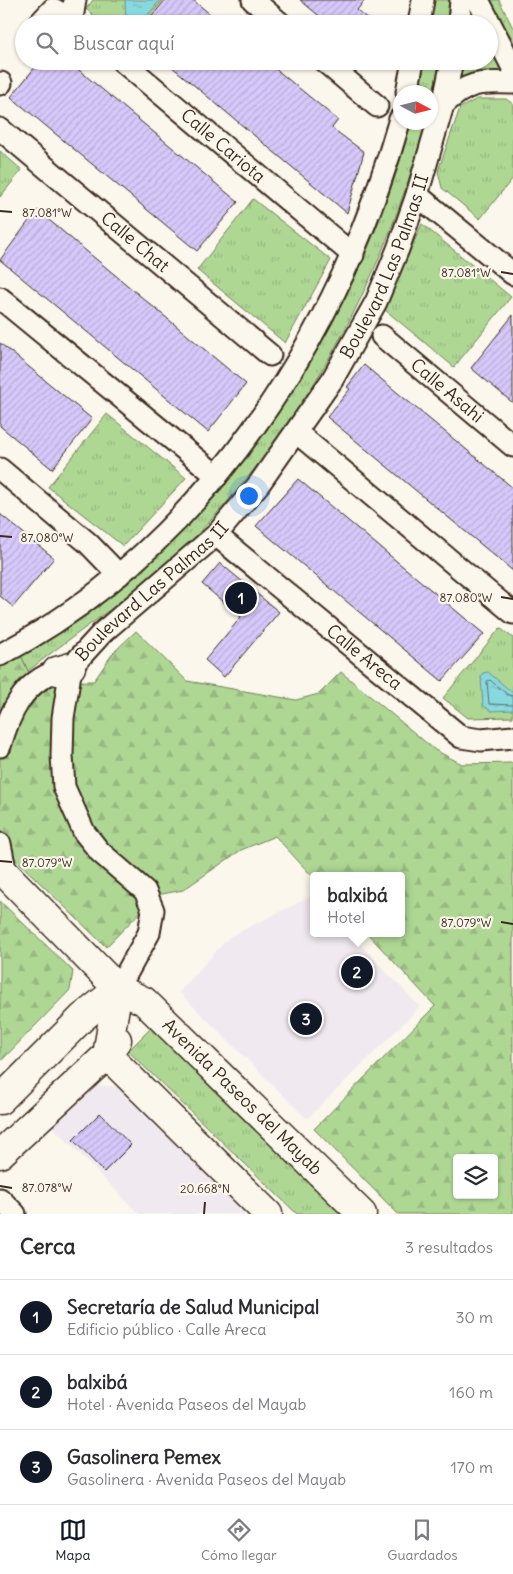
<!DOCTYPE html>
<html lang="es">
<meta charset="utf-8">
<style>
:root{--surface:#fff;--page:#f2f2f3;--text:#2b2b33;--muted:#7c7c81;--line:#e1e1e2;--accent:#111827}
body{margin:0;font-family:Delius,sans-serif;background:var(--page);color:var(--text)}
.controls{position:absolute;right:15px;bottom:15px;display:grid;overflow:hidden;border-radius:5px;box-shadow:0 1px 4px #0004}
.controls button{width:45px;height:45px;display:grid;place-items:center;padding:0;border:0;border-bottom:1px solid var(--line);background:var(--surface);color:var(--text);font:25px sans-serif}
.compass{position:absolute;left:393px;top:85px;width:45px;height:45px;border-radius:50%;background:var(--surface);box-shadow:0 1px 4px #0004;rotate:97deg}
.you{position:absolute;left:248px;top:495px;width:18px;height:18px;margin:-12px;border:4px solid #fff;border-radius:50%;background:#1a73e8;box-shadow:0 0 0 8px #1a73e833}
.badge{display:grid;place-items:center;width:32px;height:32px;border-radius:50%;background:var(--accent);color:#fff;font-size:16px;font-weight:700}
.pin{position:absolute;translate:-50% -50%;border:2px solid #fff;box-shadow:0 1px 5px #0006}
.popup{position:absolute;left:310px;top:872px;width:95px;height:65px;box-sizing:border-box;display:grid;place-content:center;border-radius:5px;background:var(--surface);filter:drop-shadow(0 1px 4px #0005);font-size:16px;white-space:nowrap;color:var(--muted)}
.popup b{font-size:19px;color:var(--text)}
.popup::after{content:'';position:absolute;left:50%;top:100%;margin-left:-10px;border:10px solid transparent;border-top-color:var(--surface)}
.list{margin:0;padding:0;list-style:none}
h2{display:flex;justify-content:space-between;align-items:center;height:65px;margin:0;padding:0 20px;font-size:21px}
h2 small{font-size:16px;font-weight:400;color:var(--muted)}
.list li{display:grid;grid-template-columns:32px 1fr auto;gap:15px;align-items:center;box-sizing:border-box;height:75px;padding:0 20px;border-top:1px solid var(--line)}
.list b{display:block;font-size:19px;white-space:nowrap}
.list p{margin:0;font-size:16px;white-space:nowrap;color:var(--muted)}
.list em{font-size:16px;font-style:normal;color:var(--muted)}
.icon{flex:none;width:28px;height:28px;fill:none;stroke:currentColor;stroke-width:2;stroke-linecap:round;stroke-linejoin:round}
.map{position:relative;flex:none;width:513px;height:1214px;overflow:hidden}
.search{position:absolute;background:var(--surface);box-shadow:0 1px 4px #0004;left:15px;right:15px;top:15px;height:55px;display:flex;align-items:center;gap:12px;box-sizing:border-box;padding:0 18px;border-radius:28px;color:var(--muted);font-size:19px}
.sheet{height:290px;background:var(--surface)}
nav{display:flex;justify-content:space-around;align-items:center;box-sizing:border-box;height:70px;border-top:1px solid var(--line);background:var(--surface);font-size:14px;color:var(--muted)}
nav a{display:grid;justify-items:center;gap:2px}
nav .on{color:var(--accent)}
.map>svg:first-child{display:block}
.built{fill:#f0e9f0}
.grass{fill:url(#grass-tufts);stroke:#748059}
.forest{fill:url(#forest-firs);stroke:#748059;fill-rule:evenodd}
.water{fill:url(#water-ripples);stroke:#699392}
.lines{fill:none;stroke-linecap:round;stroke-linejoin:round}
.shore{stroke:#5a706b;stroke-width:1}
.building{fill:url(#building-hatch);stroke:#3b2a1e}
.street-casing{stroke:#3b2a1e;stroke-width:25}
.secondary-casing{stroke:#3b2a1e;stroke-width:31}
.street{stroke:#fbf7ec;stroke-width:21}
.secondary{stroke:#fbf7ec;stroke-width:28}
.ticks{fill:none;stroke:#3b2a1e;stroke-width:2}
.labels{text-anchor:middle;stroke-width:4.5;stroke-linejoin:round;paint-order:stroke}
.street-label{font-size:18px;fill:#3b2a1e;stroke:#fbf7ec}
.ticks-label{font-size:12px;text-anchor:middle;fill:#3b2a1e;stroke:#fbf7ec;stroke-width:4.5;stroke-linejoin:round;paint-order:stroke}
</style>
<div class="map">
<svg width="513" height="1214" viewBox="0 0 513 1214">
<defs>
<pattern id="grass-tufts" width="24" height="20" patternUnits="userSpaceOnUse" patternTransform="scale(1.25)"><rect width="24" height="20" fill="#aed794"/><path d="M3 7l-1-3M5 7V3M7 7l1-3M15 17l-1-3M17 17v-4M19 17l1-3" fill="none" stroke="#97b97f"/></pattern>
<pattern id="forest-firs" width="22" height="20" patternUnits="userSpaceOnUse" patternTransform="scale(1.25)"><rect width="22" height="20" fill="#aed794"/><path d="M5 1l3.5 6h-7zM16 11l3.5 6h-7z" fill="#97b97f"/></pattern>
<pattern id="water-ripples" width="26" height="14" patternUnits="userSpaceOnUse" patternTransform="scale(1.25)"><rect width="26" height="14" fill="#88d9df"/><path d="M2 4q2-2 4 0t4 0M15 11q2-2 4 0t4 0" fill="none" stroke="#76babf"/></pattern>
<pattern id="building-hatch" width="6" height="6" patternUnits="userSpaceOnUse" patternTransform="scale(1.25)"><rect width="6" height="6" fill="#d6c8fa"/><path d="M-1 1l2-2M0 6l6-6M5 7l2-2" fill="none" stroke="#b9acd6"/></pattern>
</defs>
<rect width="100%" height="100%" fill="#fbf7ec"/>
<filter id="ink" filterUnits="userSpaceOnUse"><feTurbulence type="fractalNoise" baseFrequency=".02" numOctaves="2"/><feDisplacementMap in="SourceGraphic" scale="10" xChannelSelector="R" yChannelSelector="G"/><feConvolveMatrix kernelMatrix="1 2 1 2 8 2 1 2 1" color-interpolation-filters="sRGB"/></filter>
<g filter="url(#ink)">
<path class="built" d="M312 896 313 933H349L420 1007 307 1119 179 992 229 937Z
M95 1085 123 1087 250 1214H139L52 1126Z"/>
<path class="grass" d="M93 0H163L144 24H104L86 9Z
M433 0H449L446 24H430Z
M489 0H499L513 28V48Z
M489 45 504 75C487 71 473 74 458 82L461 61H489Z
M425 61H440L431 103 430 92H419Z
M477 99H506L513 104V178L480 219 442 188 438 171 460 108Z
M411 123H425C384 282 300 433 183 549 136 595 79 630 28 671L20 653C54 627 89 601 123 575 138 563 156 552 171 539 287 429 370 276 411 123Z
M0 151 22 170 0 197Z
M253 199 331 260 285 343 197 270Z
M422 224 511 297 454 367 384 309Z
M107 414 186 478 123 546 48 487Z
M500 628 513 638V717L468 718 443 698Z
M153 1026 348 1214H297L128 1051Z"/>
<path class="forest" d="M136 631 187 681 296 700 319 694 341 672 435 750 462 764 513 763V1214H398L314 1129 435 1006 367 933H401V876L313 877 275 836 241 850 183 890 157 895 106 947 0 844V662L20 653 28 671 47 682 94 681 113 653ZM457 1158H494V1195H457Z
M0 901 73 971 70 990 0 1062Z"/>
<path class="water" d="M125 0H160L141 24H126Z
M488 672 513 693V710L491 711 483 705 481 677 483 673Z"/>
<g class="lines">
<path class="shore" d="M513 696 508 695 490 680 487 681 489 704 513 705"/>
</g>
<path class="building" d="M165 0H193L222 24H146Z
M300 0H365L357 10 374 24H329Z
M40 61H68L238 202 197 251 11 97Z
M165 61H266L338 120 332 128 364 152 347 213Z
M37 210 246 384 208 432 0 260Z
M513 315V403L471 368Z
M0 343 92 419 52 469 0 426Z
M364 365 513 488V571L327 417 350 389 347 387Z
M298 479 484 634 442 681 256 526Z
M0 514 54 558 13 607 0 596Z
M220 563 279 612 224 677 205 660 241 617 202 584Z
M100 1113 131 1145 104 1172 73 1140Z"/>
<g class="lines">
<g class="street-casing">
<g id="street">
<path d="M253 0 281 24"/>
<path d="M478 0 513 68"/>
<path d="M39 24 53 9 72 19 75 0"/>
<path d="M419 24 423 0"/>
<path d="M459 24 461 0"/>
<path id="s1" d="M122 61 353 255"/>
<path d="M324 61 377 106"/>
<path d="M0 84 1 83"/>
<path d="M407 92 413 61"/>
<path d="M443 105C468 81 480 82 513 83"/>
<path id="s2" d="M0 129 270 355"/>
<path d="M417 195 513 274"/>
<path d="M0 298 217 476"/>
<path id="s3" d="M382 336 513 446"/>
<path d="M296 432 513 613"/>
<path d="M0 469 88 543 119 575"/>
<path id="s4" d="M216 535 461 737 481 740 513 737"/>
<path d="M0 655C204 547 339 336 400 119"/>
<path d="M0 746C9 714 23 682 57 671"/>
<path d="M0 844 6 874"/>
<path id="s5" d="M118 989 149 933 153 910 145 891 100 852 84 832 64 787 62 756 63 718 71 667 103 632 216 535 259 484 332 380 376 302 398 249 417 195 443 105 452 61"/>
<path d="M0 1199 15 1214"/>
</g>
</g>
<g class="secondary-casing">
<g id="secondary">
<path d="M57 671 71 667"/>
<path id="s6" d="M0 868 118 989 144 1001 362 1214"/>
<path d="M118 989 107 1055 268 1214"/>
<path d="M0 1100 83 1017 118 989"/>
<path d="M0 1154 107 1055 117 1040"/>
</g>
</g>
<use href="#street" class="street"/>
<use href="#secondary" class="secondary"/>
</g>
</g>
<path class="ticks" d="M0 211 12 212M501 272 513 274M0 536 12 537M501 597 513 599M0 861 12 862M501 922 513 924M0 1186 12 1188M204 1214 205 1202"/>
<g class="labels">
<g class="street-label">
<text dy="6" stroke="none"><textPath href="#s1" startOffset="132">Calle Cariota</textPath></text>
<text dy="6" stroke="none"><textPath href="#s2" startOffset="176">Calle Chat</textPath></text>
<text dy="6" stroke="none"><textPath href="#s5" startOffset="879">Boulevard Las Palmas II</textPath></text>
<text dy="6" stroke="none"><textPath href="#s3" startOffset="85">Calle Asahi</textPath></text>
<text dy="6" stroke="none"><textPath href="#s5" startOffset="474">Boulevard Las Palmas II</textPath></text>
<text dy="6" stroke="none"><textPath href="#s4" startOffset="192">Calle Areca</textPath></text>
<text dy="6" stroke="none"><textPath href="#s6" startOffset="335">Avenida Paseos del Mayab</textPath></text>
</g>
</g>
<g class="ticks-label">
<text x="47" y="217">87.081°W</text>
<text x="466" y="277">87.081°W</text>
<text x="47" y="542">87.080°W</text>
<text x="466" y="602">87.080°W</text>
<text x="47" y="867">87.079°W</text>
<text x="466" y="927">87.079°W</text>
<text x="47" y="1192">87.078°W</text>
<text x="205" y="1193">20.668°N</text>
</g>
</svg>
<div class="controls">
<button><svg class="icon" aria-label="layers" viewBox="0 0 24 24"><path d="M12 4l9 5-9 5-9-5zM3 14l9 5 9-5"/></svg></button>
</div>
<svg class="compass" viewBox="-18 -18 36 36"><path d="M0-13l5 13h-10z" fill="#e53935"/><path d="M0 13l5-13h-10z" fill="#7c7c81"/></svg>
<div class="you"></div>
<div class="pin badge" style="left:241px;top:598px">1</div>
<div class="pin badge" style="left:357px;top:972px">2</div>
<div class="popup"><b>balxibá</b>Hotel</div>
<div class="pin badge" style="left:306px;top:1019px">3</div>
<div class="search"><svg class="icon" aria-label="search" viewBox="0 0 24 24"><circle cx="10" cy="10" r="6"/><path d="M15 15l6 6"/></svg>Buscar aquí</div>
</div>
<section class="sheet">
<h2>Cerca<small>3 resultados</small></h2>
<ul class="list">
<li><span class="badge">1</span><div><b>Secretaría de Salud Municipal</b><p>Edificio público · Calle Areca</p></div><em>30 m</em></li>
<li><span class="badge">2</span><div><b>balxibá</b><p>Hotel · Avenida Paseos del Mayab</p></div><em>160 m</em></li>
<li><span class="badge">3</span><div><b>Gasolinera Pemex</b><p>Gasolinera · Avenida Paseos del Mayab</p></div><em>170 m</em></li>
</ul>
</section>
<nav>
<a class="on"><svg class="icon" aria-label="map" viewBox="0 0 24 24"><path d="M3 6l6-2 6 2 6-2v14l-6 2-6-2-6 2zM9 4v14M15 6v14"/></svg>Mapa</a>
<a><svg class="icon" aria-label="directions" viewBox="0 0 24 24"><path d="M12 3l9 9-9 9-9-9zM9 14v-3h6M13 9l2 2-2 2"/></svg>Cómo llegar</a>
<a><svg class="icon" aria-label="saved" viewBox="0 0 24 24"><path d="M7 4h10v16l-5-4-5 4z"/></svg>Guardados</a>
</nav>
